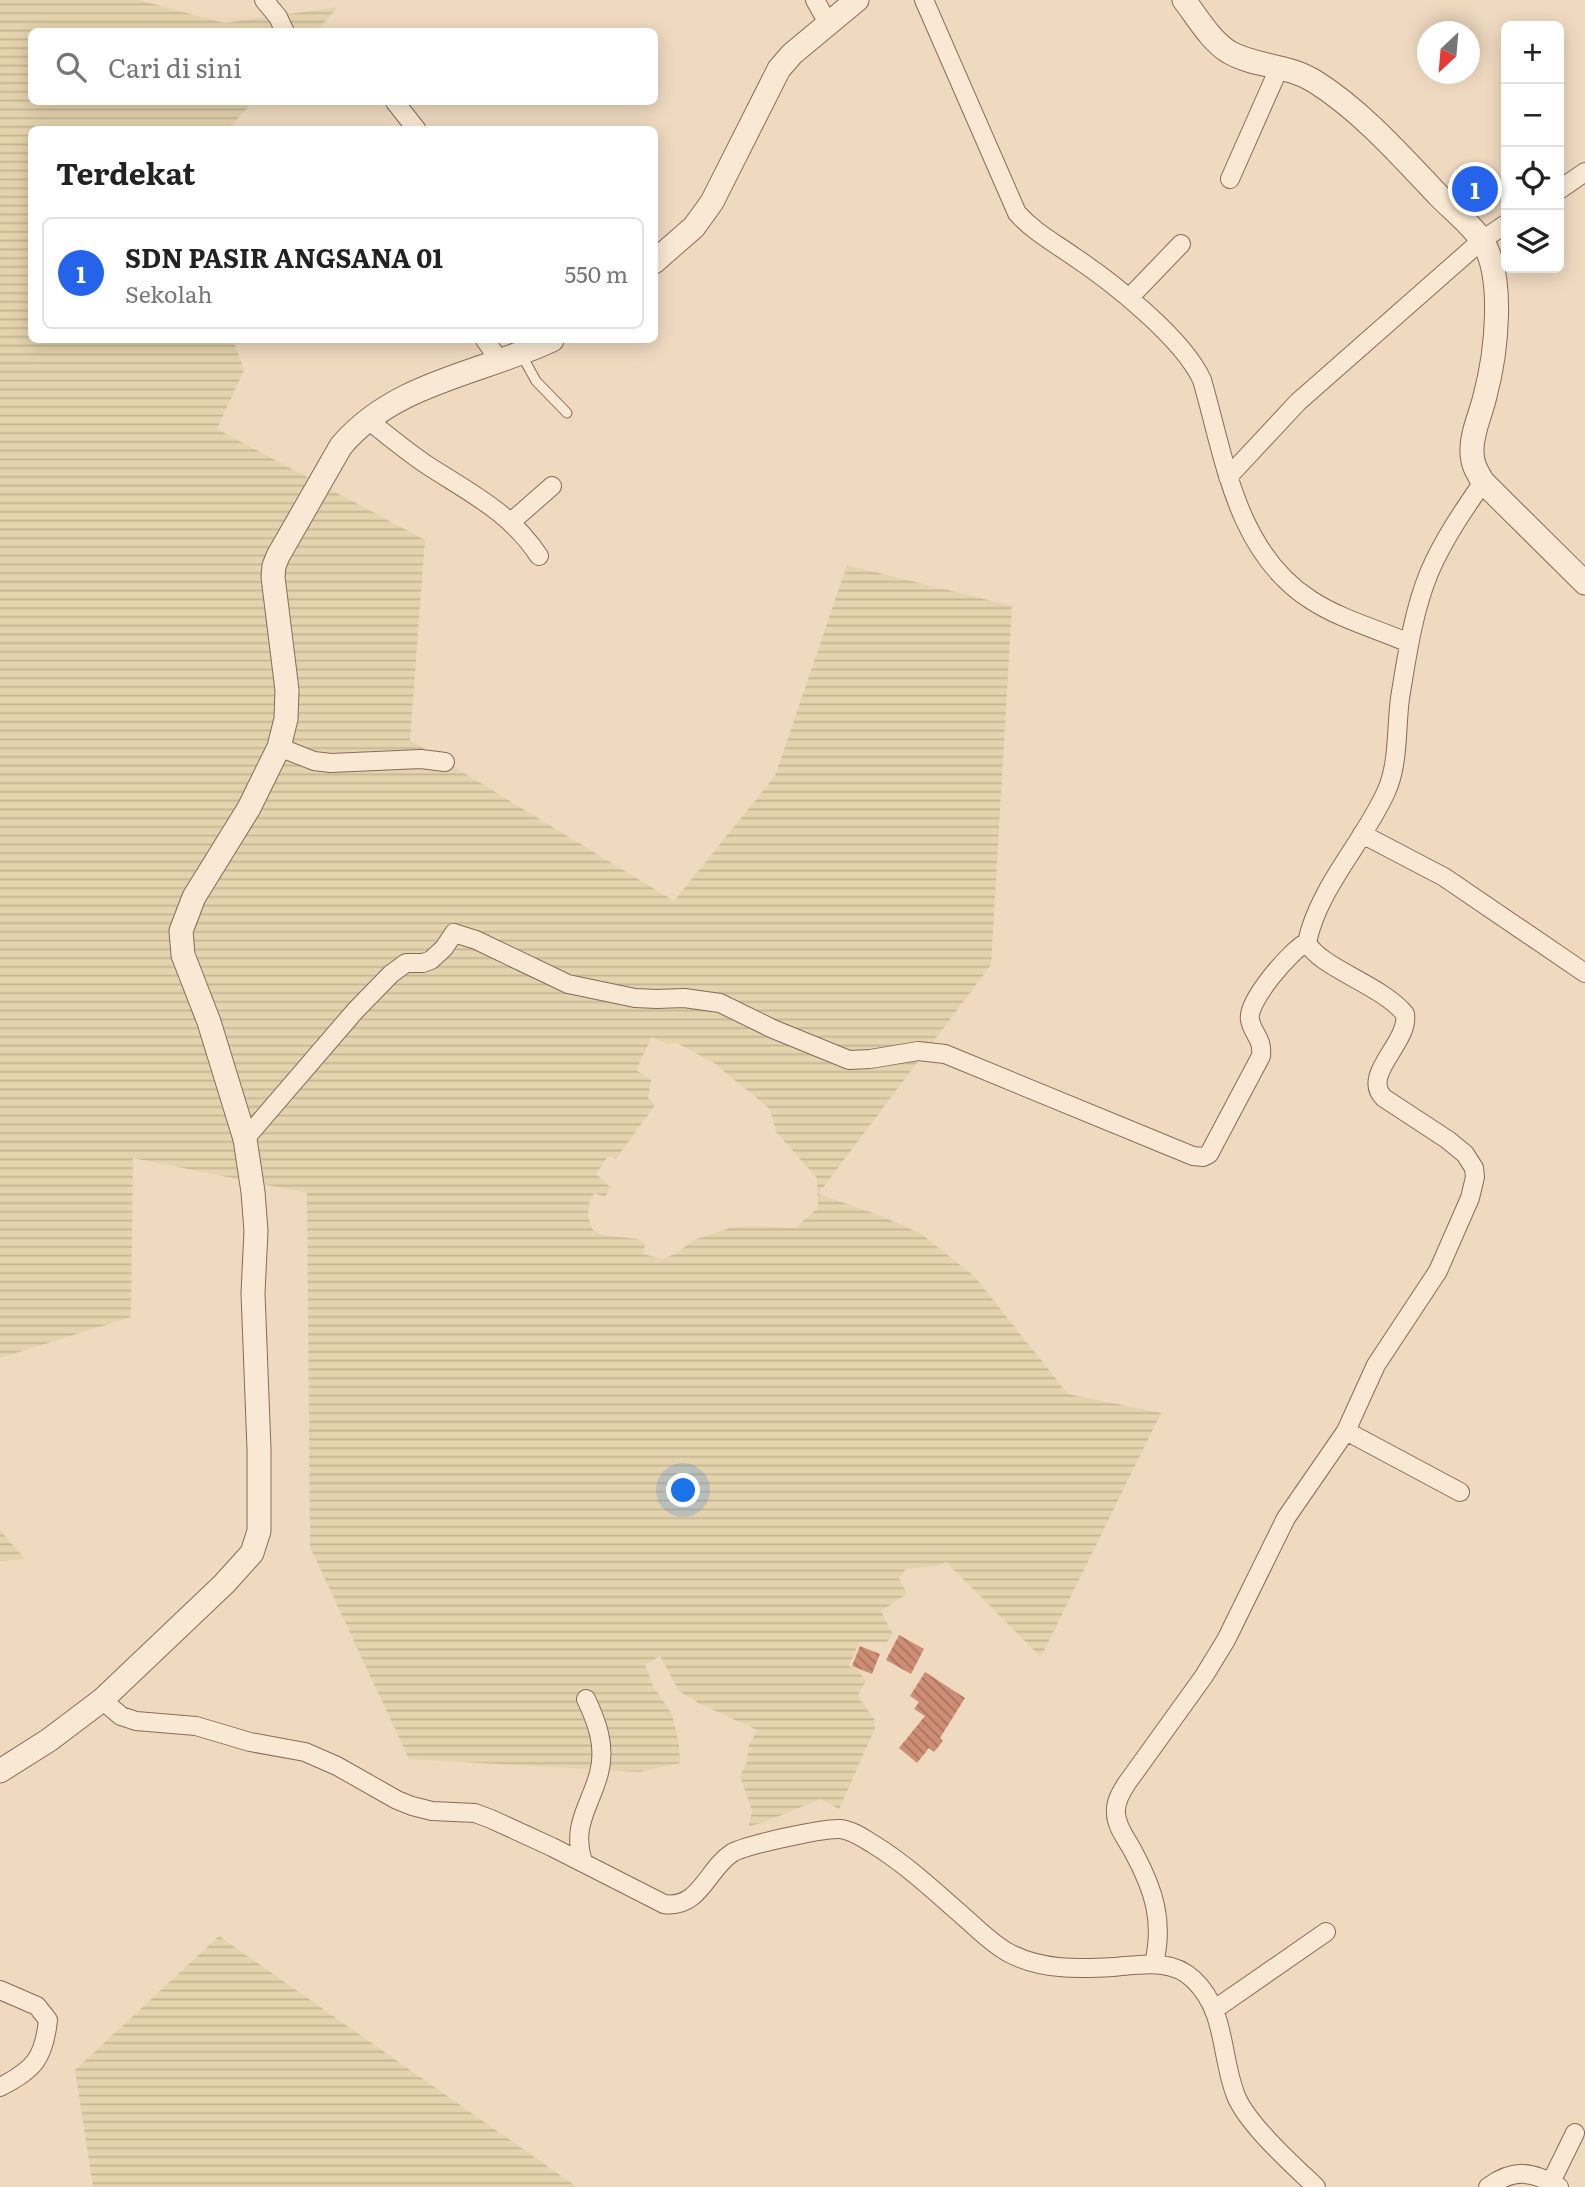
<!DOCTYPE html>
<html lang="id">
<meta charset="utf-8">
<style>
:root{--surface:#fff;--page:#f2f2f2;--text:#222;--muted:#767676;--line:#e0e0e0;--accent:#2563eb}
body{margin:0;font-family:Literata,serif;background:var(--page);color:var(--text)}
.controls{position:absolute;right:21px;top:21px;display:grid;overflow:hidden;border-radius:10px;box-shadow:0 4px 18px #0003}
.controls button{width:63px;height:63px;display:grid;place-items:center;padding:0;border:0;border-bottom:2px solid var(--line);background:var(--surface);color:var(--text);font:35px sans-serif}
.compass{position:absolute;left:1417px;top:21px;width:63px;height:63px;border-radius:50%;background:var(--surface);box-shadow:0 4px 18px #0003;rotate:206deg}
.you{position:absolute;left:684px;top:1491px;width:24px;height:24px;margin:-18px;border:5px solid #fff;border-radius:50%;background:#1a73e8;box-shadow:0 0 0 10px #1a73e833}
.badge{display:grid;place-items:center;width:46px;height:46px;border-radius:50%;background:var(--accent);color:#fff;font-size:23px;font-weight:700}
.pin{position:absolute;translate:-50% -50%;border:4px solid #fff;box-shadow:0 2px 7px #0006}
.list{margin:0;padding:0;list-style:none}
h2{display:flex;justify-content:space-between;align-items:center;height:91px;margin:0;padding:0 28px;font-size:30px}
h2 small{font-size:23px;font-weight:400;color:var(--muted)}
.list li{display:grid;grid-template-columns:46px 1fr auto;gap:21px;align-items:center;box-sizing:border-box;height:112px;margin:0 14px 14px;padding:0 14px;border:2px solid var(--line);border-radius:10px}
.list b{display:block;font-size:26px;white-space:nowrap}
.list p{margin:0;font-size:23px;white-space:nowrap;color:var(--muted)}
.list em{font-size:23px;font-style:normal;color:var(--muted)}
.icon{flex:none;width:38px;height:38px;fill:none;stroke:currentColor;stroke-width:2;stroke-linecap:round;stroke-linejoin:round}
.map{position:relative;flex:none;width:1585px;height:2187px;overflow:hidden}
.search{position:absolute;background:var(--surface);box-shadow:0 4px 18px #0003;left:28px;top:28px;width:630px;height:77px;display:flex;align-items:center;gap:18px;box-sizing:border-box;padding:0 24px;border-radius:10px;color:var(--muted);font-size:26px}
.panel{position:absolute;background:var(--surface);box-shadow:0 4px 18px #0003;left:28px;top:126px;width:630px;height:217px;border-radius:10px}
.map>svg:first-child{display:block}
.farmland{fill:url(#farmland-rules);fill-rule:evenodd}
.building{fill:url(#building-back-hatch)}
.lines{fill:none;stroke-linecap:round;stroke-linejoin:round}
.service-casing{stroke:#886a58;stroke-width:11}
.minor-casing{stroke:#886a58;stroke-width:20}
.tertiary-casing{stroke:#886a58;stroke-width:25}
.service{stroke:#f9e8d3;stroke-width:9}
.minor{stroke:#f9e8d3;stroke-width:18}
.tertiary{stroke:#f9e8d3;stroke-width:23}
</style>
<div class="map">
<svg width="1585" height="2187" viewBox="0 0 1585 2187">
<defs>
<pattern id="farmland-rules" width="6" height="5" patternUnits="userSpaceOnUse" patternTransform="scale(1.75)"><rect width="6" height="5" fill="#e4d3ad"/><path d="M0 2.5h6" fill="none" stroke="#c4b594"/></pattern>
<pattern id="building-back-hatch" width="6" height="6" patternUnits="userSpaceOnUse" patternTransform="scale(1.75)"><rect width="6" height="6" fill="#ce8d75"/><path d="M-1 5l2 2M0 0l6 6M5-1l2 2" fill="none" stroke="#a8735f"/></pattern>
</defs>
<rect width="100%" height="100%" fill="#efdac0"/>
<path class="farmland" d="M0 0H139L224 23 338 7 316 31 32 32V102H253L228 129 32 130V340H233L244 370 217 429 425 540 410 740 674 901 775 776 847 565 1012 606 991 965 818 1194 876 1214 920 1233 975 1277 1068 1394 1161 1413 1041 1657 946 1562 938 1566 906 1569 899 1578 907 1594 881 1611 893 1634 887 1642H859L849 1666 858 1670 866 1681 860 1690 858 1697 874 1718 875 1728 839 1809 821 1799 762 1823 749 1826 752 1811 740 1776 747 1762 748 1747 757 1730 700 1704 679 1691 660 1656 645 1665 653 1686 672 1714 679 1745 680 1763 639 1772 409 1759 310 1547 307 1193 133 1158 131 1317 0 1358ZM652 1037 667 1044 677 1043 714 1063 770 1109 776 1132 817 1178 818 1208 795 1228 750 1226 730 1228 694 1240 675 1254 663 1259 643 1254 645 1243 638 1239 602 1235 593 1230 588 1217 589 1203 594 1193 605 1197 610 1187 596 1174 608 1156 616 1159 655 1105 648 1098 651 1080 636 1070Z
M0 1530 24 1558V1559L0 1561Z
M219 1936 577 2187H93L75 2070Z"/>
<path class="building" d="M899 1635 924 1649 911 1674 886 1660Z
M860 1646 880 1654 872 1674 852 1666Z
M925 1672 965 1698 940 1738 943 1741 934 1752 929 1748 917 1763 899 1748 925 1716 914 1709 919 1702 910 1696Z"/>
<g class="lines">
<g class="service-casing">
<path id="service" d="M521 354 536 381 567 413"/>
</g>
<g class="minor-casing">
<path id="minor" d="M264 0 278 17 285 32
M815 0 828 23
M924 0 1017 213C1033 231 1053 242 1073 256 1112 282 1183 338 1202 380 1225 459 1236 552 1311 600 1340 619 1377 629 1409 643
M395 102 417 130
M1230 179 1280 66
M1559 190 1585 172
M1129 298 1181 244
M485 340 500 361
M367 419C387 435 406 451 427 465 470 493 510 512 539 556
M1228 477 1298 402 1482 240 1506 224
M511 522 552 486
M279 747 314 761 331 763 421 759 445 762
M1362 834 1444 877 1585 973
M245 1139 355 1011 391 974 406 963H423L431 960 444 948 454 933 476 940 568 984 635 998 657 999 684 998 720 1003 773 1029 849 1060 870 1059 918 1051 945 1054 1193 1156 1203 1157 1209 1154 1261 1056C1263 1038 1253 1035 1250 1020 1246 1002 1291 950 1307 942
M1346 1431 1460 1492
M102 1700 121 1716 136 1721 196 1726 250 1742 305 1752 337 1766 397 1800 412 1806 432 1811 475 1813 491 1819 552 1847 664 1904C700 1909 707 1869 732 1853 745 1845 824 1828 840 1829 852 1830 863 1838 873 1844 907 1865 934 1891 964 1917 978 1929 992 1944 1009 1953 1041 1970 1078 1969 1113 1967 1140 1965 1171 1958 1193 1979 1227 2011 1220 2056 1236 2096 1248 2125 1293 2165 1316 2187
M583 1862C571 1825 590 1807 599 1773 606 1746 597 1722 586 1699
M1154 1963C1164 1922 1154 1890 1134 1853 1128 1841 1116 1827 1116 1813 1115 1802 1121 1792 1127 1783L1204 1676 1226 1640 1286 1518 1346 1431 1376 1365 1438 1271 1470 1198 1475 1177 1474 1168 1465 1154 1448 1140 1384 1098C1360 1075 1410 1042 1405 1014 1382 985 1318 967 1307 942 1319 887 1363 843 1386 792 1399 764 1396 728 1400 698 1407 656 1413 612 1429 573 1443 540 1463 511 1483 482
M0 1990 37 2006 48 2020C44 2058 34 2070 0 2087
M1215 2009 1326 1932
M1551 2182 1575 2133
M1488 2187C1514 2168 1533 2171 1559 2187"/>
</g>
<g class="tertiary-casing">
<path id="tertiary" d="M1184 0C1197 17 1211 41 1229 52 1255 67 1286 64 1314 81 1362 111 1401 156 1440 197 1453 210 1470 224 1481 239 1506 275 1496 355 1485 396 1481 414 1471 434 1472 452 1472 464 1477 472 1483 482L1585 583
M654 262 694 227 712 202 779 69 792 54 857 0
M0 1771 49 1740 102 1700 224 1584 252 1553 259 1531V1449L253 1293 256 1231 253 1192 245 1139 209 1022 183 955 181 931 194 897 249 808 279 747 286 719 287 690 273 577 274 566 278 556 341 446C395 382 480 374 552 340"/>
</g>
<use href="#service" class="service"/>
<use href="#minor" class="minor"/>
<use href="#tertiary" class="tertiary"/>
</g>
</svg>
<div class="controls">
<button>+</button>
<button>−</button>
<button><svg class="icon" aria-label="locate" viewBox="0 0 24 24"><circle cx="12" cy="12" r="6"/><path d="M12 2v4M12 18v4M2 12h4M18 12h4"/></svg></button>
<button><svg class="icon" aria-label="layers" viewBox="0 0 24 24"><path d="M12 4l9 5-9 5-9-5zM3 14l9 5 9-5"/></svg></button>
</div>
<svg class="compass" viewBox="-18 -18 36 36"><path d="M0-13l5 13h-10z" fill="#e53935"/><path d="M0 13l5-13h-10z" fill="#767676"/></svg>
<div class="you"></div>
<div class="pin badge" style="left:1475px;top:189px">1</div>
<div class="search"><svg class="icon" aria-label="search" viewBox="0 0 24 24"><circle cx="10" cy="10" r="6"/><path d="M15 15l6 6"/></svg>Cari di sini</div>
<section class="panel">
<h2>Terdekat<small></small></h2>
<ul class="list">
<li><span class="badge">1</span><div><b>SDN PASIR ANGSANA 01</b><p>Sekolah</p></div><em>550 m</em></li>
</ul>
</section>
</div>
